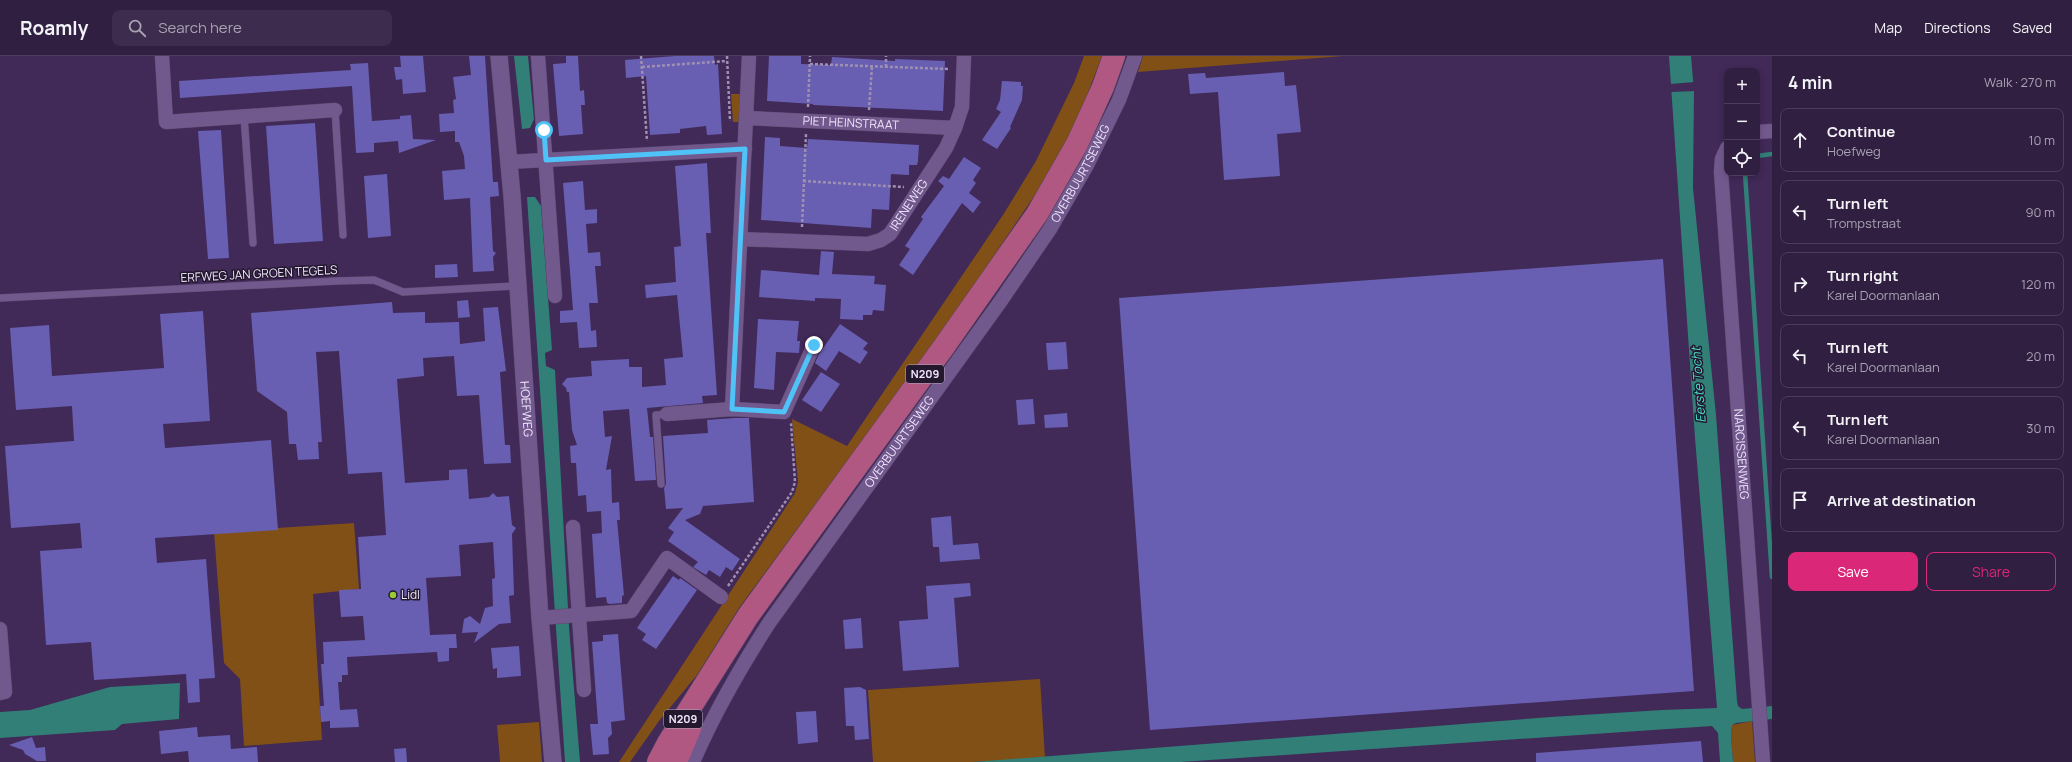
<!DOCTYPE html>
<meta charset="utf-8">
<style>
:root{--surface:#311f42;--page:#3d2c4d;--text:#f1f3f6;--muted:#a8a2b2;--line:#4c3d5b;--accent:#db2777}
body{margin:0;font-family:Manrope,sans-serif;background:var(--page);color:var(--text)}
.controls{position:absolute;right:12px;top:12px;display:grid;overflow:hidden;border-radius:8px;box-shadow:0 2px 6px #0003}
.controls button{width:36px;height:36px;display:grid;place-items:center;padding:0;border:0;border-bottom:1px solid var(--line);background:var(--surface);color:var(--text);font:20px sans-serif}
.stop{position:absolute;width:12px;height:12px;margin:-9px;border:3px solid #4fc3f7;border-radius:50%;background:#fff}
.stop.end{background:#4fc3f7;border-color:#fff;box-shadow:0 1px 4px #0008}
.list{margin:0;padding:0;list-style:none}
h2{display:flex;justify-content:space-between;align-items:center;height:52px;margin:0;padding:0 16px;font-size:17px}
h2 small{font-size:13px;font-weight:400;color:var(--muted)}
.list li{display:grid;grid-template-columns:26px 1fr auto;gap:12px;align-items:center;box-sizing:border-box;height:64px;margin:0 8px 8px;padding:0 8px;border:1px solid var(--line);border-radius:8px}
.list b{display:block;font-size:15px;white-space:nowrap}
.list p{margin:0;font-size:13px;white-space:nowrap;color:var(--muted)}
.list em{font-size:13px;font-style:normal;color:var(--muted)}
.actions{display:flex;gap:8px;padding:12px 16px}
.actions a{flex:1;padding:9px 0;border:1px solid var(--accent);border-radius:8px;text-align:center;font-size:14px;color:var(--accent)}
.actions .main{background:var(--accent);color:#fff}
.icon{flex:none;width:22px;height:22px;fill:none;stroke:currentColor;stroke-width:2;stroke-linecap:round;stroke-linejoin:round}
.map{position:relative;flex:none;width:1772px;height:706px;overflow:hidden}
header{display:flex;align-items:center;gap:24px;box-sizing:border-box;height:56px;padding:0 20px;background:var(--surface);border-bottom:1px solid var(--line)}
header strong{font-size:19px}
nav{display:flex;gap:22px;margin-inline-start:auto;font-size:14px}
.search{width:280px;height:36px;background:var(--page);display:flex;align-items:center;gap:10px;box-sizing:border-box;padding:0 14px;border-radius:8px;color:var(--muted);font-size:15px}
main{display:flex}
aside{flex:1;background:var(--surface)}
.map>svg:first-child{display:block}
.green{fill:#815016}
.water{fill:#317f77}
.pier{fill:#412958}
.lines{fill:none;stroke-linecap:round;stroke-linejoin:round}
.stream{stroke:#317f77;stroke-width:4.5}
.building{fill:#685fb2}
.service-casing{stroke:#5c476e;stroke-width:8}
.minor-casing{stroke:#5c476e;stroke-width:15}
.tertiary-casing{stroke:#5c476e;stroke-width:18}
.primary-casing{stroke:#5c476e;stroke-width:23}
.path{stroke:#9f8fb1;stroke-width:2.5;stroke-dasharray:3 2;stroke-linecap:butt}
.service{stroke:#72598d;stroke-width:7}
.minor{stroke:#72598d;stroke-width:14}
.tertiary{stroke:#72598d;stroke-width:17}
.primary{stroke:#b05782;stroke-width:22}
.route{stroke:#4fc3f7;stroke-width:5}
.poi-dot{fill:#9acb34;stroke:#23182d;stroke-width:1.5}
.labels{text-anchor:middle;stroke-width:3;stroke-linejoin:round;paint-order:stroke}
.shield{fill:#23182d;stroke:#b2a8be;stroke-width:1}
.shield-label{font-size:11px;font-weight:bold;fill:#efe5fc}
.street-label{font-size:12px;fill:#efe5fc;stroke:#23182d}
.poi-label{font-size:12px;fill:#efe5fc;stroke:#23182d;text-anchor:start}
.water-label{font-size:13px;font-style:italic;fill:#49dfd1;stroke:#23182d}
</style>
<header>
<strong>Roamly</strong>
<div class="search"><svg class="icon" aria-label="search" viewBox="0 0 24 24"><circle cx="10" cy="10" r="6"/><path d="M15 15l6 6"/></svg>Search here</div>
<nav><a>Map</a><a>Directions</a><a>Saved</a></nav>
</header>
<main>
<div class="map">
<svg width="1772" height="706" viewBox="0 0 1772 706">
<rect width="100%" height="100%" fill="#412958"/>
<path class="green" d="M1084 0H1102L1076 68 1045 124 947 269 739 552 697 619 659 665 630 706H619L795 437 798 426 792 363 847 390 1003 159 1036 105 1074 27Z
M1143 0H1343L1138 16Z
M731 38H741L740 66H733Z
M354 467 359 533 313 538 322 684 244 690 240 623 224 607 214 476Z
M1040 623 1045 702 973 706H873L868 634Z
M1752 665 1755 706H1733L1731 679 1732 669Z
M539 666 542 706H500L497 669Z"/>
<path class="water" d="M514 0H528L534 63 530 72 522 73Z
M1669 0H1691L1694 36 1693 132 1716 359 1737 645 1738 650 1742 653 1772 650V663L1736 667 1732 669 1731 679 1733 706H1720L1718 677 1712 670 1181 706H973L1551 661 1662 654 1717 652 1695 382Z
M527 141H535L541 150 552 294 545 297 546 310 555 314 569 571 580 706H565Z
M180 627 179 663 122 668 115 674 0 682V656L30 654 110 631Z"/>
<path class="pier" d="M1695 26 1696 35 1671 36 1670 28Z"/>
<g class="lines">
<path class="stream" d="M1757 100 1772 98
M1745 117 1772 521"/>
</g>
<path class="building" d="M400 0H423L426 36 403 38 402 23 396 24 394 11H401Z
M469 0H485L493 126H498L499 140 490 141 493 195 496 197 493 201 494 215 473 216 470 142 444 144 442 115 465 113 464 100 459 86H455V75L440 76 439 58 454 57 453 44 456 43 453 21 471 19Z
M566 0H578L580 35 584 34 585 49H581L583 78 559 80 553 8 566 7Z
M675 0H714L715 9 718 8 722 78 707 79 706 70 680 73V77L650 79 646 20 626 22 625 4Z
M769 0H801V8L831 9 832 1 895 5V3L945 5 943 55 813 49V48L767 45Z
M368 7 372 65 400 63V60L411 59 413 83 436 84 399 97 398 85 374 87V96L356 97 352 30 180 42 179 25 351 14 350 8Z
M1284 16 1285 30 1296 29 1301 76 1277 78 1280 120 1224 124 1218 36 1190 38 1188 18 1205 17 1206 22Z
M1002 25 1021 26V30H1023L1022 44 1010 71 1011 72 997 93 982 84 1001 56 996 53 1000 44Z
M315 67 323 185 274 188 266 70Z
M221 74 229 202 208 203 198 75Z
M765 81 780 82V90L807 92 808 83 919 89 918 105 917 109H909V119L891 118 889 154 872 153 871 172 761 164Z
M964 101 981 112 973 124 976 127 969 137 981 146 973 157 962 147 913 219 899 209 910 193 905 190 923 163 921 161 944 130 938 125 943 120 949 123Z
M707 107 711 177H706L717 339 702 340 703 347 647 352 650 381H653L656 424 635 425 629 353 603 355 605 381 612 380 606 414 611 413 612 447 619 446 620 464H617L624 539 622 540V547L610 548 607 547 606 541 596 542 592 478 602 477 601 455 587 456 586 439 578 440 576 407H571L570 390 577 389 572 374 569 336H567L566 332 562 328 567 322 592 320 591 305 629 303V311H642V331L666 329 664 303 683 301 677 239 646 242 645 229 676 226 674 191 681 190 675 110Z
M387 118 391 180 368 182 364 120Z
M583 125 585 154 597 153V167L586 168 588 197 600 196 601 210H595L598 247H589L591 275 596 274 597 291 579 292 577 266 560 267V255L573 254 563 127Z
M821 195 834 196 832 218 875 220 874 228 886 229 884 255 873 254 872 259H863V264L840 263 841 243 815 242V245L759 241 761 214 819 219Z
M1663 203 1694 635 1150 674 1119 242Z
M457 208 458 221 435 222V209Z
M468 244 470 261 458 262 457 245Z
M392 246 393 257 425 256V267L459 266 460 288 485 285 483 252 498 251 506 315 500 316 502 345 505 389H510L511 407 484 408 479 339 457 340 454 300 423 302 424 320 397 323 405 427 449 424V414L467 413 469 443 489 441 493 437 497 441 509 440 512 469 516 472 512 478 514 539 509 540 511 567 499 568 474 587 478 576 462 577 464 563 470 560 480 568 485 552 493 550 492 523 495 522V520L493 486 459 489 461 520 426 522 430 579 456 578 457 592H449V605L438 606 437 596 347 601 348 619H342V626H338L340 654 357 653 359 671 330 672V665L321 666 320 650H324L321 608H324L323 586 365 584 363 560 341 561 339 534 361 533 358 481 386 479 382 416 348 418 339 295 316 296 322 386H318L319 403 298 404 296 388H289L287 356 257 335 251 257Z
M203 255 210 365 163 368 165 392 271 384 278 474 155 482 157 507 206 503 215 622 199 623 200 646 188 647 186 618 94 624 91 586 46 589 40 495 82 492 80 467 11 472 5 390 74 385 72 350 16 354 10 272 49 269 52 320 164 312 160 258Z
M758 263 799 265 797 285H800L799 297 776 296 774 334 754 332Z
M840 268 868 287 863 293 868 296 860 308 839 295 826 315 815 307 819 298Z
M1066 286 1068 313 1048 314 1046 287Z
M821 316 840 328 821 356 802 344Z
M1033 343 1035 368 1018 369 1016 344Z
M1067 357 1068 371 1045 372 1044 359Z
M734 362H749L754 446 703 450 700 458 685 464 740 503 732 515 726 511 720 521 709 514 706 519 693 511 698 506 668 485 674 476 668 472 683 452 666 453 664 432 666 428 663 380 708 377 707 364Z
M951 460 953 489 978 487 980 503 940 506 939 491H933L931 462Z
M673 520 679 524 680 522 697 534 656 593 642 584 646 578 637 572Z
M970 527 971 540 954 542 959 611 903 615 899 565 928 563 926 530Z
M861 562 863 592 845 593 843 564Z
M618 578 625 664 611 666 612 678 608 682 609 698 593 699 590 668H598L592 586 603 585V579Z
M519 590 521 620 497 622V612L493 613 491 592Z
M860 631 866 634 869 683 855 684 854 670H846L844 632Z
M816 655 818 686 798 688 796 656Z
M197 671 198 681 230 679 231 693 257 691 258 706H189L188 695 161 698 159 675Z
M32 681 36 692 45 691 46 705H37L25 698 23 694 9 689Z
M1701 685 1703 706H1536V697Z
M406 692 407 706H395L394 693Z"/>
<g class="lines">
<g class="service-casing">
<path id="service" d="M335 54 343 179
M244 60 253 187
M0 242 337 225 374 224 403 236 517 230
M661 428 656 359 667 358"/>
</g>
<g class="minor-casing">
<g id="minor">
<path d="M162 0 166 66 335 54"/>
<path d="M538 0 555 240"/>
<path id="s1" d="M746 62 955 72"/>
<path d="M1757 76 1772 75"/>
<path id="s2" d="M1727 92 1722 103 1721 116 1763 706"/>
<path d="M509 106 745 93"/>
<path id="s3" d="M740 183 868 188 881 184 890 178 946 92 955 72 962 51 964 0"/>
<path d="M732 353 749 0"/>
<path d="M667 358 732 353 784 356 814 289"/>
<path d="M573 471 584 634"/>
<path d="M540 562 631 555 667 502 721 541"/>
<path d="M0 573 5 636 0 637"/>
<path id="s4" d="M693 706C714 657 740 612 769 567L1000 246 1050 173 1087 109 1119 44 1135 0"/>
</g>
</g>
<g class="tertiary-casing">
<g id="tertiary">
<path id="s5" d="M499 0 512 140 540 562 553 706"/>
</g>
</g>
<g class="primary-casing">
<path id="primary" d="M658 706 668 687 748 560 943 292 1037 158 1077 88 1103 31 1114 0
M676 706 691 670"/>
</g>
<path class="path" d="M641 0 647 85
M727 0 730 65
M810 8 949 13
M642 11 727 5
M886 11V0
M808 51 810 0
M869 54 872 10
M803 125 904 131
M802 171 806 78
M728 530 792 436 795 426 791 367"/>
<use href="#service" class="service"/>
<use href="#minor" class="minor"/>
<use href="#tertiary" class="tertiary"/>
<use href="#primary" class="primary"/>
</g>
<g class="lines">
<path class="route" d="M544 74 546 104 745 93 732 353 784 356 814 289"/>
</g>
<circle class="poi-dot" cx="393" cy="539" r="4"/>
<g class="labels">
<g class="shield">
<rect x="906" y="309" width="38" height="18" rx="3"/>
<rect x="664" y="654" width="38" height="18" rx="3"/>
</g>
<g class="shield-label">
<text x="925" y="322">N209</text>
<text x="683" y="667">N209</text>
</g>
<g class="street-label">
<text dy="4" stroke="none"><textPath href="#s1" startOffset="105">PIET HEINSTRAAT</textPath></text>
<text dy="4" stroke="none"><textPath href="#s4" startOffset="706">OVERBUURTSEWEG</textPath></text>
<text dy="4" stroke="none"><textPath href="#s3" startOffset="187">IRENEWEG</textPath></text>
<text transform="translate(259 218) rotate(-3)" y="4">ERFWEG JAN GROEN TEGELS</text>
<text dy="4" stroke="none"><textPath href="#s5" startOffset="354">HOEFWEG</textPath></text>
<text dy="4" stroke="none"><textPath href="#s4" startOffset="382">OVERBUURTSEWEG</textPath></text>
<text dy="4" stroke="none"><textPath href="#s2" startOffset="308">NARCISSENWEG</textPath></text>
</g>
<g class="poi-label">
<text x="401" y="543">Lidl</text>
</g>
<g class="water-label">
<text transform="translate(1698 329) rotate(-94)" y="5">Eerste Tocht</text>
</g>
</g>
</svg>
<div class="controls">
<button>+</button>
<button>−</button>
<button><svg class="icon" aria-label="locate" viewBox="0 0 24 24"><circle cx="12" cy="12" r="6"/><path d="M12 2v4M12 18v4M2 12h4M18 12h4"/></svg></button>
</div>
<div class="stop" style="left:544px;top:74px"></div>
<div class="stop end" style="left:814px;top:289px"></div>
</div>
<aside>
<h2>4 min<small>Walk · 270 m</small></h2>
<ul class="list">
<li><svg class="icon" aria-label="ahead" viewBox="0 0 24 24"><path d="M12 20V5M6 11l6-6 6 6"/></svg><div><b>Continue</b><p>Hoefweg</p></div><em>10 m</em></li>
<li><svg class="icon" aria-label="left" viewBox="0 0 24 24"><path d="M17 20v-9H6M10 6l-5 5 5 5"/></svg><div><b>Turn left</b><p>Trompstraat</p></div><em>90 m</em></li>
<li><svg class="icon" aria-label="right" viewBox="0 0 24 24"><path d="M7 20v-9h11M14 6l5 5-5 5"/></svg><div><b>Turn right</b><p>Karel Doormanlaan</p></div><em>120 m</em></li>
<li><svg class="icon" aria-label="left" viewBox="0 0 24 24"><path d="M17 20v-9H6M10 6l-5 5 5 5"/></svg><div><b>Turn left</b><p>Karel Doormanlaan</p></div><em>20 m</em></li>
<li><svg class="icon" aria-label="left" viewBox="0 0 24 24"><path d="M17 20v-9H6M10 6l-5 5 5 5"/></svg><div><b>Turn left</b><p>Karel Doormanlaan</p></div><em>30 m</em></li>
<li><svg class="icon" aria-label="arrive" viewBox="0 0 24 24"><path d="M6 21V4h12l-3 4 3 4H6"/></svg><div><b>Arrive at destination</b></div></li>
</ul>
<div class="actions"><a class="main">Save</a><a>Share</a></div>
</aside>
</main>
